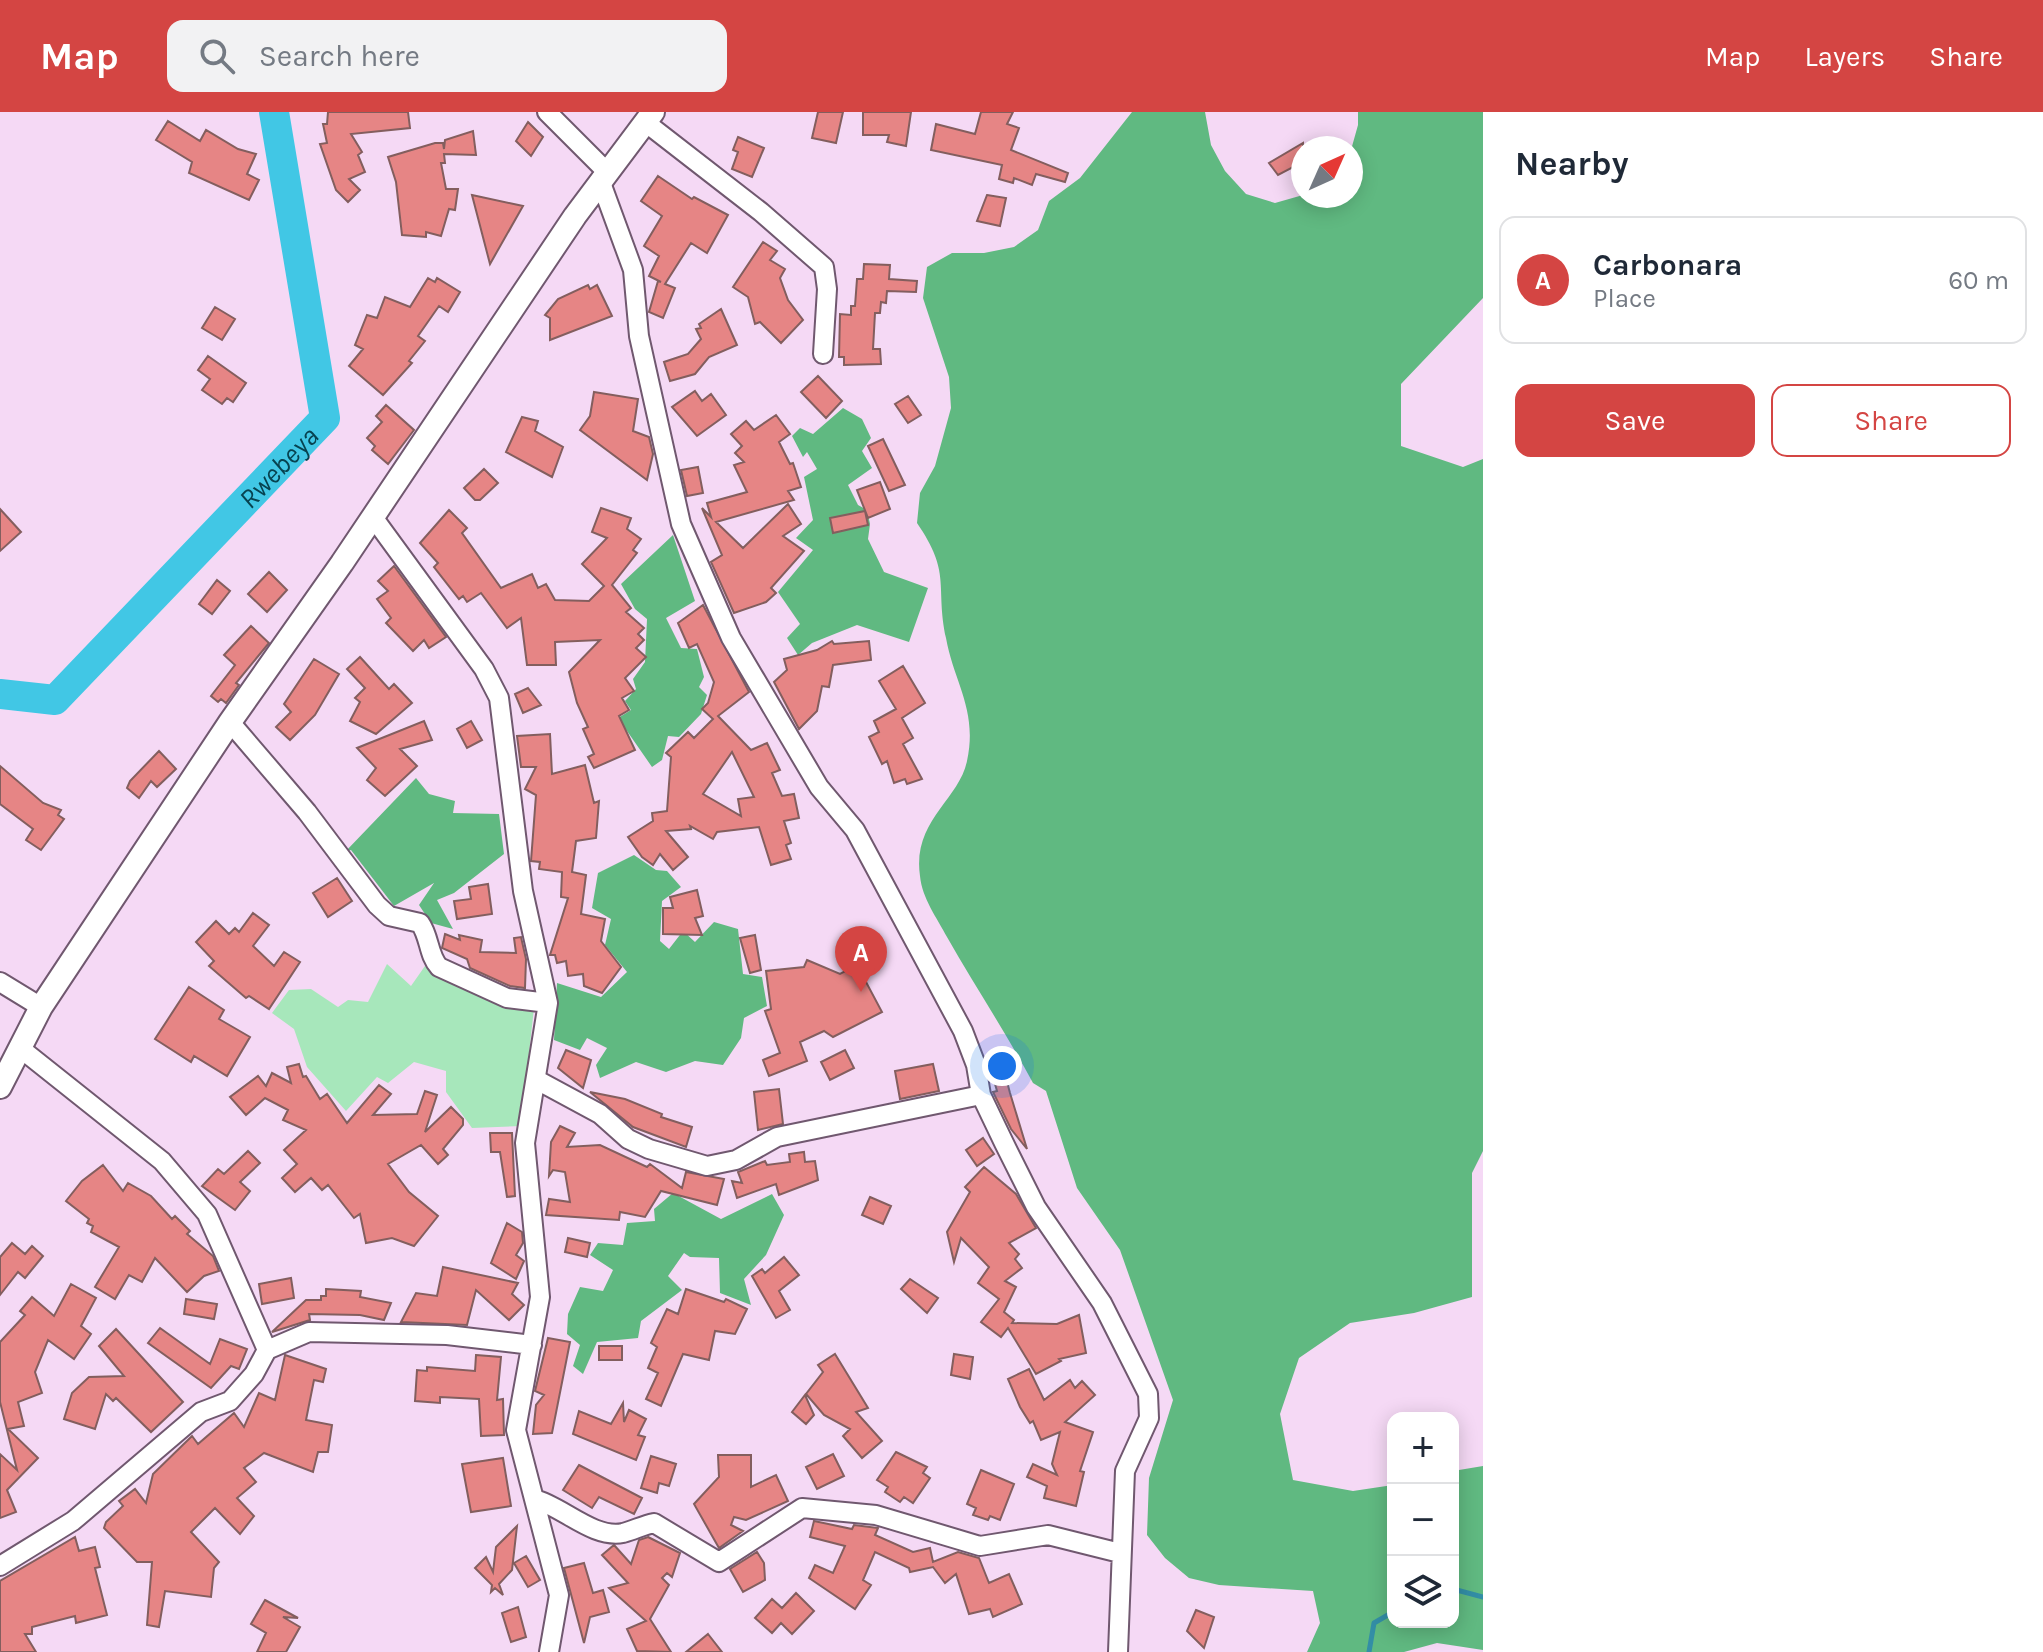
<!DOCTYPE html>
<meta charset="utf-8">
<style>
:root{--surface:#fff;--page:#f2f2f3;--text:#1f2937;--muted:#747a83;--line:#e0e1e3;--accent:#d44543}
body{margin:0;font-family:Karla,sans-serif;background:var(--page);color:var(--text)}
.controls{position:absolute;right:24px;bottom:24px;display:grid;overflow:hidden;border-radius:16px;box-shadow:0 4px 20px #0003}
.controls button{width:72px;height:72px;display:grid;place-items:center;padding:0;border:0;border-bottom:2px solid var(--line);background:var(--surface);color:var(--text);font:40px sans-serif}
.compass{position:absolute;left:1291px;top:24px;width:72px;height:72px;border-radius:50%;background:var(--surface);box-shadow:0 4px 20px #0003;rotate:45deg}
.you{position:absolute;left:1002px;top:954px;width:28px;height:28px;margin:-20px;border:6px solid #fff;border-radius:50%;background:#1a73e8;box-shadow:0 0 0 12px #1a73e833}
.badge{display:grid;place-items:center;width:52px;height:52px;border-radius:50%;background:var(--accent);color:#fff;font-size:26px;font-weight:700}
.pin{position:absolute;translate:-50% -66px;filter:drop-shadow(0 2px 4px #0008)}
.pin::after{content:'';position:absolute;top:42px;width:28px;height:24px;background:inherit;clip-path:polygon(0 0,100% 0,50% 100%)}
.list{margin:0;padding:0;list-style:none}
h2{display:flex;justify-content:space-between;align-items:center;height:104px;margin:0;padding:0 32px;font-size:34px}
h2 small{font-size:26px;font-weight:400;color:var(--muted)}
.list li{display:grid;grid-template-columns:52px 1fr auto;gap:24px;align-items:center;box-sizing:border-box;height:128px;margin:0 16px 16px;padding:0 16px;border:2px solid var(--line);border-radius:16px}
.list b{display:block;font-size:30px;white-space:nowrap}
.list p{margin:0;font-size:26px;white-space:nowrap;color:var(--muted)}
.list em{font-size:26px;font-style:normal;color:var(--muted)}
.actions{display:flex;gap:16px;padding:24px 32px}
.actions a{flex:1;padding:18px 0;border:2px solid var(--accent);border-radius:16px;text-align:center;font-size:28px;color:var(--accent)}
.actions .main{background:var(--accent);color:#fff}
.icon{flex:none;width:44px;height:44px;fill:none;stroke:currentColor;stroke-width:2;stroke-linecap:round;stroke-linejoin:round}
.map{position:relative;flex:none;width:1483px;height:1540px;overflow:hidden}
header{display:flex;align-items:center;gap:48px;box-sizing:border-box;height:112px;padding:0 40px;background:var(--accent);color:#fff}
header strong{font-size:38px}
nav{display:flex;gap:44px;margin-inline-start:auto;font-size:28px}
.search{width:560px;height:72px;background:var(--page);display:flex;align-items:center;gap:20px;box-sizing:border-box;padding:0 28px;border-radius:16px;color:var(--muted);font-size:30px}
main{display:flex}
aside{flex:1;background:var(--surface)}
.map>svg:first-child{display:block}
.green{fill:#a7e7bb}
.forest{fill:#60b981}
.lines{fill:none;stroke-linecap:round;stroke-linejoin:round}
.stream{stroke:#338ea6;stroke-width:5}
.river{stroke:#41c7e5;stroke-width:30}
.building{fill:#e68585;stroke:#835e5e;stroke-width:2;fill-rule:evenodd}
.minor-casing{stroke:#70586f;stroke-width:22}
.major-casing{stroke:#70586f;stroke-width:26}
.minor{stroke:#fff;stroke-width:18}
.major{stroke:#fff;stroke-width:22}
.labels{text-anchor:middle;stroke-width:6;stroke-linejoin:round;paint-order:stroke}
.water-label{font-size:28px;font-style:italic;fill:#074350;stroke:#fff}
</style>
<header>
<strong>Map</strong>
<div class="search"><svg class="icon" aria-label="search" viewBox="0 0 24 24"><circle cx="10" cy="10" r="6"/><path d="M15 15l6 6"/></svg>Search here</div>
<nav><a>Map</a><a>Layers</a><a>Share</a></nav>
</header>
<main>
<div class="map">
<svg width="1483" height="1540" viewBox="0 0 1483 1540">
<rect width="100%" height="100%" fill="#f5d9f5"/>
<path class="green" d="M387 852 411 874 425 854 442 866 534 896 521 1014 472 1016 446 980V959L414 950 388 971 377 965 346 999 307 955 294 917 272 901 289 878 311 877 338 895 348 888 368 890Z"/>
<path class="forest" d="M1132 0H1205L1211 33 1225 59 1246 82 1275 91 1303 83 1351 84V38L1358 13V0H1483V186L1401 272V334L1463 355 1483 347V1039L1472 1061V1185L1414 1201 1350 1211 1299 1246 1280 1302 1293 1368 1353 1379 1393 1373V1510H1453V1359L1483 1354V1538L1437 1531 1404 1540H1307L1320 1511 1313 1479 1219 1473 1189 1466 1165 1446 1147 1423 1149 1366 1173 1288 1120 1138 1077 1076 1046 979 1033 971C1006 921 975 874 947 825 937 806 922 786 920 764 912 709 959 688 967 649 978 598 954 571 946 526 935 473 952 462 917 411L920 381 935 354 951 296 949 265 923 186 927 155 952 141H984L1014 135 1038 118 1049 89 1080 66Z
M843 296 862 307 871 326 862 339 872 356 848 373 858 393 867 398 870 412 868 427 884 460 928 476 909 530 857 513 812 531 798 543 787 526 800 512 778 480 813 438 796 426 813 408 804 365 817 357 807 340 803 345 792 324 800 316 813 322Z
M673 423 695 489 666 506 681 536 697 537 704 565 699 575 707 583 701 602 679 625 668 624 662 648 652 655 618 606 631 598 625 589 636 577 633 567 645 550 647 507 635 497 621 472Z
M416 666 429 682 455 689 453 701 499 702 504 742 454 781 437 788 453 817 431 811 419 793 434 771 394 794 351 738 345 740Z
M634 743 656 758 667 759 681 775 662 789 660 829 669 837 683 819 695 830 714 810 738 817 743 862 762 865 767 894 744 906 741 926 723 953 695 949 666 960 636 950 600 966 596 953 607 936 587 926 580 938 554 928 557 871 601 885 627 860 605 833 611 807 592 796 598 761Z
M673 1081 721 1107 772 1082 784 1103 766 1143 744 1167 751 1193 720 1181 719 1146 690 1145 684 1141 668 1164 682 1178 641 1209 638 1226 597 1230 583 1262 573 1254 580 1233 567 1222 568 1202 580 1175 603 1179 613 1158 590 1143 598 1131 623 1133 627 1111 655 1109 654 1097Z"/>
<g class="lines">
<path class="stream" d="M1453 1477 1483 1485
M1369 1540 1374 1511 1393 1500"/>
<path class="river" id="s1" d="M0 582 55 588 325 306 274 0"/>
</g>
<path class="building" d="M328 0H408L410 16 351 22 362 40 358 43 365 60 349 67 360 78 348 90 336 78 320 32 327 31 323 12H327Z
M818 0H843L836 31 812 26Z
M863 0H911L906 34 887 30 889 23H863Z
M981 0H1013L1007 12 1019 16 1011 38 1068 61 1065 70 1036 62 1032 73 1014 66 1013 71 999 67 1002 53 931 38 936 12 975 22Z
M168 9 200 29 206 18 238 37 256 42 247 62 259 68 249 88 189 61 192 50 156 28Z
M528 10 543 25 531 44 516 29Z
M473 19 476 43 444 42 445 51H441L446 77H458L455 98 449 97 441 124 426 120V125L402 123 396 70 388 45 435 31H443L444 37 445 28Z
M738 25 764 36 752 65 732 57 738 40 733 38Z
M1303 31V50L1278 63 1269 51Z
M658 64 692 87 694 85 728 103 707 141 691 131 665 172 675 176 663 206 649 200 658 169 661 170 649 164 659 144 644 134 662 104 641 89Z
M472 83 523 94 490 152Z
M987 83 1006 86 1000 114 977 109Z
M763 130 777 139 770 148 785 157 780 166 788 188 803 208 781 231 760 210 755 212 748 185 733 175Z
M864 152 890 153 889 167 917 169 916 180 887 179 886 191 881 190 880 201H875L873 237H880L881 252 844 253V245H839L840 202 851 203V194H855L857 167H863Z
M428 166 435 170 437 166 460 180 448 200 439 194 418 224 425 229 409 249 412 251 383 283 349 254 363 237 355 233 367 203 377 206 385 185 410 195Z
M588 173 590 177 597 173 612 204 550 228V206L545 203 558 187Z
M215 195 235 207 222 228 202 216Z
M721 197 737 233 709 245 695 262 670 269 664 250 688 242 701 227 696 217 701 216 699 212Z
M208 244 246 271 233 290 227 286 222 292 202 278 210 267 198 258Z
M818 264 842 289 826 306 801 280Z
M695 279 702 289 711 282 726 303 697 324 672 295Z
M594 280 638 287 633 319 649 325 653 342 647 368 580 318 590 304Z
M908 284 921 303 908 311 895 292Z
M386 293 414 318 388 352 372 338 375 334 367 326 382 310 376 304Z
M776 303 790 322 779 330 790 352 793 351 801 375 788 379 794 388 716 410 743 436 788 392 801 412 783 424 804 439 771 476 776 481 766 490 734 501 711 450 722 443 702 396 711 405 707 391 747 380 734 353 744 350 735 341 742 334 731 322 746 309 754 318Z
M522 305 538 309 535 319 563 335 552 365 506 340Z
M883 327 905 373 889 379 868 334Z
M698 355 703 381 687 384 681 358Z
M484 357 498 371 480 388H475L464 376Z
M880 370 890 397 868 406 857 378Z
M601 396 631 406 627 417 641 427 633 438 637 441 612 473 631 496 626 500 644 516 638 522 644 528 636 536 646 545 625 566 634 579 622 586 629 598 619 604 635 638 594 656 588 645 594 642 583 617 588 615 577 591 569 560 600 528 555 530 556 553H527L521 506 507 516 481 481 467 490 463 484 459 487 434 455 438 451 420 431 449 398 467 416 462 421 501 476 532 462 538 476 546 472 555 488 589 489 604 474 582 452 607 426 592 420Z
M0 397 21 420 0 439Z
M865 399 868 413 833 421 830 406Z
M394 454 446 525 429 536 424 528 413 539 386 511 391 506 377 487 388 479 378 469Z
M269 460 287 478 267 500 248 482Z
M217 468 230 479 212 502 199 492Z
M703 493 749 580 718 604 751 638 767 631 780 658 772 661 782 684 794 682 799 706 784 709 791 731 786 733 791 747 771 753 759 715 717 720 713 727 690 714 691 717 666 719 688 745 673 758 660 742 653 753 642 745 628 725 653 709 652 701 667 699 671 645 666 641 688 620 694 626 713 607 702 597 708 591 714 570 697 532 689 536 678 511ZM732 640 754 685 738 687 741 704 703 682Z
M251 514 269 531 236 571 239 573 226 591 221 587 218 590 211 584 235 553 224 543Z
M832 529 834 532 869 529 871 548 833 553 829 575 822 574 817 599 799 617 774 570 787 558 784 547 817 538Z
M360 545 389 577 394 572 412 591 376 622 350 609 360 590 355 586 365 576 347 557Z
M314 547 339 562 315 603 290 628 276 615 291 600 284 592Z
M903 554 925 591 902 606 913 626 903 632 922 667 907 672 905 667 894 671 887 649 882 652 869 625 879 620 874 609 896 597 879 569Z
M528 576 541 593 523 601 515 582Z
M424 609 432 628 400 637 417 654 385 684 367 668 376 656 357 636Z
M471 609 482 628 467 636 457 617Z
M550 622 552 662 585 653 594 691 599 689 596 726 576 729 572 760 586 763 581 802 605 807 601 829 621 855 602 881 584 874 583 862 568 864 566 849 557 851 555 843H550L568 786 561 785 562 760 539 757 540 750 531 749 536 683 525 677 536 655H521L517 624Z
M159 639 176 657 157 675 151 669 139 686 127 676 130 669Z
M0 654 43 691 61 698 58 703 64 707 41 738 26 728 33 717 0 692Z
M337 766 352 789 328 805 313 781Z
M488 772 492 802 457 807 454 789 471 787 469 775Z
M697 778 703 804 695 806 702 823 663 822V796H673L670 785Z
M253 801 269 813 253 834 274 854 284 840 300 850 269 897 249 884 246 886 209 854 214 849 196 830 216 809 229 822 235 816 239 820Z
M445 822 460 828 459 823 482 828 480 840 516 841 514 826 521 825 526 847 525 876 510 874 470 856 467 847 442 836Z
M755 823 761 858 750 861 740 826Z
M807 848 840 862 857 853 882 900 833 925 824 919 800 930 807 949 769 964 763 948 780 941 765 899 771 897 766 859 804 855Z
M189 875 224 898 219 907 250 925 227 964 194 944 191 950 155 927Z
M566 938 591 948 583 976 558 956Z
M845 938 854 956 830 968 821 950Z
M299 952 303 965 306 964 320 987 327 982 347 1011 379 973 391 982 373 1003 417 1002 425 979 437 983 425 1020 451 995 463 1007V1013L443 1037 448 1043 438 1052 421 1033 388 1052 409 1080 438 1104 414 1134 392 1126 366 1131 360 1102 354 1106 328 1073 322 1078 311 1066 295 1080 282 1066 297 1052 284 1038 306 1018 283 1008 288 998 265 986 246 1003 230 985 258 964 266 974 272 961 291 971 287 955Z
M933 952 939 979 900 987 895 959Z
M1005 962 1010 981 1027 1037 1011 1017 993 980 997 979 993 965Z
M779 977 783 1012 758 1018 754 980Z
M590 980 625 987 662 1002 661 1005 692 1015 686 1035 633 1015Z
M560 1014 575 1021 567 1035 600 1033 647 1055 650 1052 682 1076 686 1060 724 1067 717 1093 661 1079 645 1105 620 1100 619 1108 546 1103 549 1087 570 1090 565 1060 553 1058 549 1064 551 1030Z
M490 1021H512L515 1084 507 1085 500 1040H491Z
M983 1026 994 1042 977 1054 966 1038Z
M248 1039 260 1051 240 1070 250 1079 235 1098 202 1074 218 1057 224 1062Z
M804 1040 805 1050 815 1049 818 1068 779 1083 776 1072 737 1086 732 1069 742 1071 738 1060 765 1049 767 1053 790 1050 789 1042Z
M103 1053 123 1079 128 1071 151 1084 172 1107 175 1104 190 1119 187 1122 213 1144 219 1159 204 1164 187 1180 155 1146 142 1170 129 1163 115 1187 95 1175 119 1135 91 1120 93 1114 87 1111 89 1107 66 1089 82 1069Z
M984 1055 1016 1082 1036 1116 1009 1131 1019 1142 1015 1147 1022 1156 1005 1169 1016 1175 1004 1200 1014 1208 1012 1211 1057 1212 1079 1203 1086 1241 1059 1247 1061 1249 1036 1262 1008 1216 1001 1225 981 1210 999 1187 978 1171 989 1155 961 1126 954 1150 947 1120 970 1080 965 1075Z
M870 1085 891 1094 883 1112 862 1103Z
M507 1111 522 1120 523 1131 516 1143 524 1149 516 1167 491 1151Z
M568 1126 590 1131 587 1145 565 1140Z
M12 1131 25 1142 32 1134 43 1144 25 1166 18 1160 0 1183V1145Z
M784 1145 799 1163 779 1179 790 1198 776 1206 752 1164 762 1157 765 1161Z
M443 1155 518 1171 512 1182 524 1193 509 1208 476 1178 467 1213 401 1210 416 1181 437 1184Z
M291 1166 294 1186 262 1192 259 1172Z
M910 1167 938 1186 927 1201 901 1177Z
M71 1172 96 1186 81 1214 91 1222 74 1247 48 1228 35 1260 42 1281 18 1290 24 1314 8 1317 38 1346 7 1378 16 1400 0 1406V1342L17 1358 0 1290V1230L25 1203 20 1199 32 1185 54 1204Z
M326 1177 361 1179 360 1185 391 1191 384 1208 360 1203 309 1202 310 1208 272 1220 306 1188H321V1184H326Z
M686 1177 724 1190 726 1187 747 1197 735 1222 715 1219 709 1248 683 1242 661 1294 646 1287 658 1261 648 1256 657 1235 651 1231 667 1197 678 1202Z
M186 1187 217 1192 214 1207 184 1202Z
M160 1216 210 1252 220 1227 247 1237 239 1257 231 1254 211 1276 148 1231Z
M116 1217 183 1290 151 1320 116 1286 113 1289 106 1282 95 1317 64 1307 72 1281 89 1265 124 1264 99 1234Z
M548 1226 570 1230 552 1321 533 1322 536 1293 544 1283 535 1279Z
M599 1234H622V1248H599Z
M835 1242 868 1296 856 1300 882 1329 862 1346 843 1324 850 1317 824 1303 806 1282 823 1260 818 1253Z
M954 1242 973 1245 970 1267 951 1263Z
M285 1243 326 1257 323 1270 314 1268 306 1308 332 1313 328 1340H318L313 1360 264 1341 244 1356 256 1370 237 1386 254 1404 240 1422 215 1396 191 1420 219 1450 214 1456 211 1485 165 1479 159 1515 147 1513 152 1450H137L104 1416 106 1410 123 1394 119 1389 135 1377 146 1391 153 1362 192 1324 198 1332 234 1301 244 1315 259 1281 275 1288Z
M476 1243 501 1245 497 1288 503 1287 504 1323 481 1324 479 1287 440 1285V1291L415 1289 417 1258 427 1259V1255L475 1259Z
M1029 1257 1044 1288 1070 1268 1075 1276 1082 1269 1095 1283 1065 1310 1093 1320 1080 1359 1084 1360 1076 1394 1044 1386 1047 1374 1027 1365 1033 1352 1057 1363 1052 1352 1060 1320 1041 1328 1033 1309 1030 1311 1020 1295 1008 1267Z
M805 1283 814 1303 806 1312 792 1300Z
M623 1291 624 1310 629 1298 646 1307 638 1323 645 1325 636 1348 573 1322 579 1299 611 1312Z
M896 1340 927 1355 923 1361 930 1366 913 1391 904 1385 900 1390 885 1380 888 1375 877 1368Z
M833 1342 844 1364 817 1377 806 1355Z
M718 1343H751V1375L776 1363 788 1389 746 1408 734 1405 731 1413 743 1419 719 1436 694 1392 719 1365Z
M651 1344 676 1352 669 1374 659 1371 657 1381 641 1376Z
M503 1346 511 1394 471 1400 462 1352Z
M579 1353 642 1386 634 1402 599 1385 592 1396 563 1378Z
M981 1358 1014 1372 1000 1408 990 1404 988 1408 973 1403 976 1396 967 1392Z
M814 1409 852 1417 854 1413 878 1416 875 1423 913 1440 930 1436 933 1450 958 1440 979 1446 989 1471 1009 1462 1022 1492 993 1505 990 1497 969 1502 956 1462 945 1471 933 1455 910 1460 909 1456 875 1440 863 1468 871 1473 855 1497 809 1466 815 1453 833 1461 845 1434 810 1425Z
M517 1414 512 1458 499 1472 503 1483 495 1476 491 1480 492 1473 475 1456 486 1445 493 1460 496 1435Z
M75 1425 79 1439 95 1435 100 1455 95 1456 107 1503 76 1511 75 1504 32 1515V1522H25L36 1540H0V1469Z
M648 1425 680 1441 672 1465 667 1461 662 1466 669 1473 650 1507 671 1540 637 1539 627 1517 646 1509 609 1476 628 1471 602 1443 614 1433 631 1452 639 1428Z
M757 1440 764 1451 765 1468 743 1480 730 1457Z
M526 1444 540 1468 528 1475 514 1451Z
M584 1451 593 1481 603 1478 609 1500 590 1505 584 1531 564 1456Z
M796 1481 814 1499 792 1522 781 1511 772 1521 755 1506 772 1487 782 1496Z
M265 1488 298 1506 283 1505 300 1515 286 1540H257L266 1521 251 1512Z
M518 1495 526 1525 511 1530 502 1501Z
M1196 1498 1214 1505 1204 1536 1187 1519Z
M708 1522 722 1540H686Z"/>
<g class="lines">
<g class="minor-casing">
<path id="minor" d="M547 0 607 60
M645 10 761 100 824 155 827 177 823 242
M600 68 633 158 639 224 681 412 731 526 819 675 855 718 963 919 976 953 981 983 1004 1031 1036 1095 1102 1191 1148 1282 1149 1306 1125 1359 1118 1540
M373 405 484 557 499 586 523 779 548 891 525 1031 540 1185 516 1318 559 1483 549 1540
M230 610 307 700 377 793 389 804 420 811C430 825 428 843 439 855L507 886 548 891
M0 870 41 895
M20 936 162 1049 207 1102 267 1238
M537 968 600 1002 628 1027 649 1037 707 1054 736 1048 777 1025 981 983
M534 1387C562 1394 593 1427 623 1421 634 1418 644 1413 654 1411L719 1450 802 1396 876 1403 980 1434 1048 1423 1120 1441
M0 1454 73 1409 201 1300 230 1289 254 1262 267 1238 309 1220 447 1223 532 1233"/>
</g>
<g class="major-casing">
<path id="major" d="M0 975 41 895 230 610 342 451 575 104 653 0"/>
</g>
<use href="#minor" class="minor"/>
<use href="#major" class="major"/>
</g>
<g class="labels">
<g class="water-label">
<text dy="10" stroke="none"><textPath href="#s1" startOffset="378">Rwebeya</textPath></text>
</g>
</g>
</svg>
<div class="controls">
<button>+</button>
<button>−</button>
<button><svg class="icon" aria-label="layers" viewBox="0 0 24 24"><path d="M12 4l9 5-9 5-9-5zM3 14l9 5 9-5"/></svg></button>
</div>
<svg class="compass" viewBox="-18 -18 36 36"><path d="M0-13l5 13h-10z" fill="#e53935"/><path d="M0 13l5-13h-10z" fill="#747a83"/></svg>
<div class="you"></div>
<div class="pin badge" style="left:861px;top:880px">A</div>
</div>
<aside>
<h2>Nearby<small></small></h2>
<ul class="list">
<li><span class="badge">A</span><div><b>Carbonara</b><p>Place</p></div><em>60 m</em></li>
</ul>
<div class="actions"><a class="main">Save</a><a>Share</a></div>
</aside>
</main>
